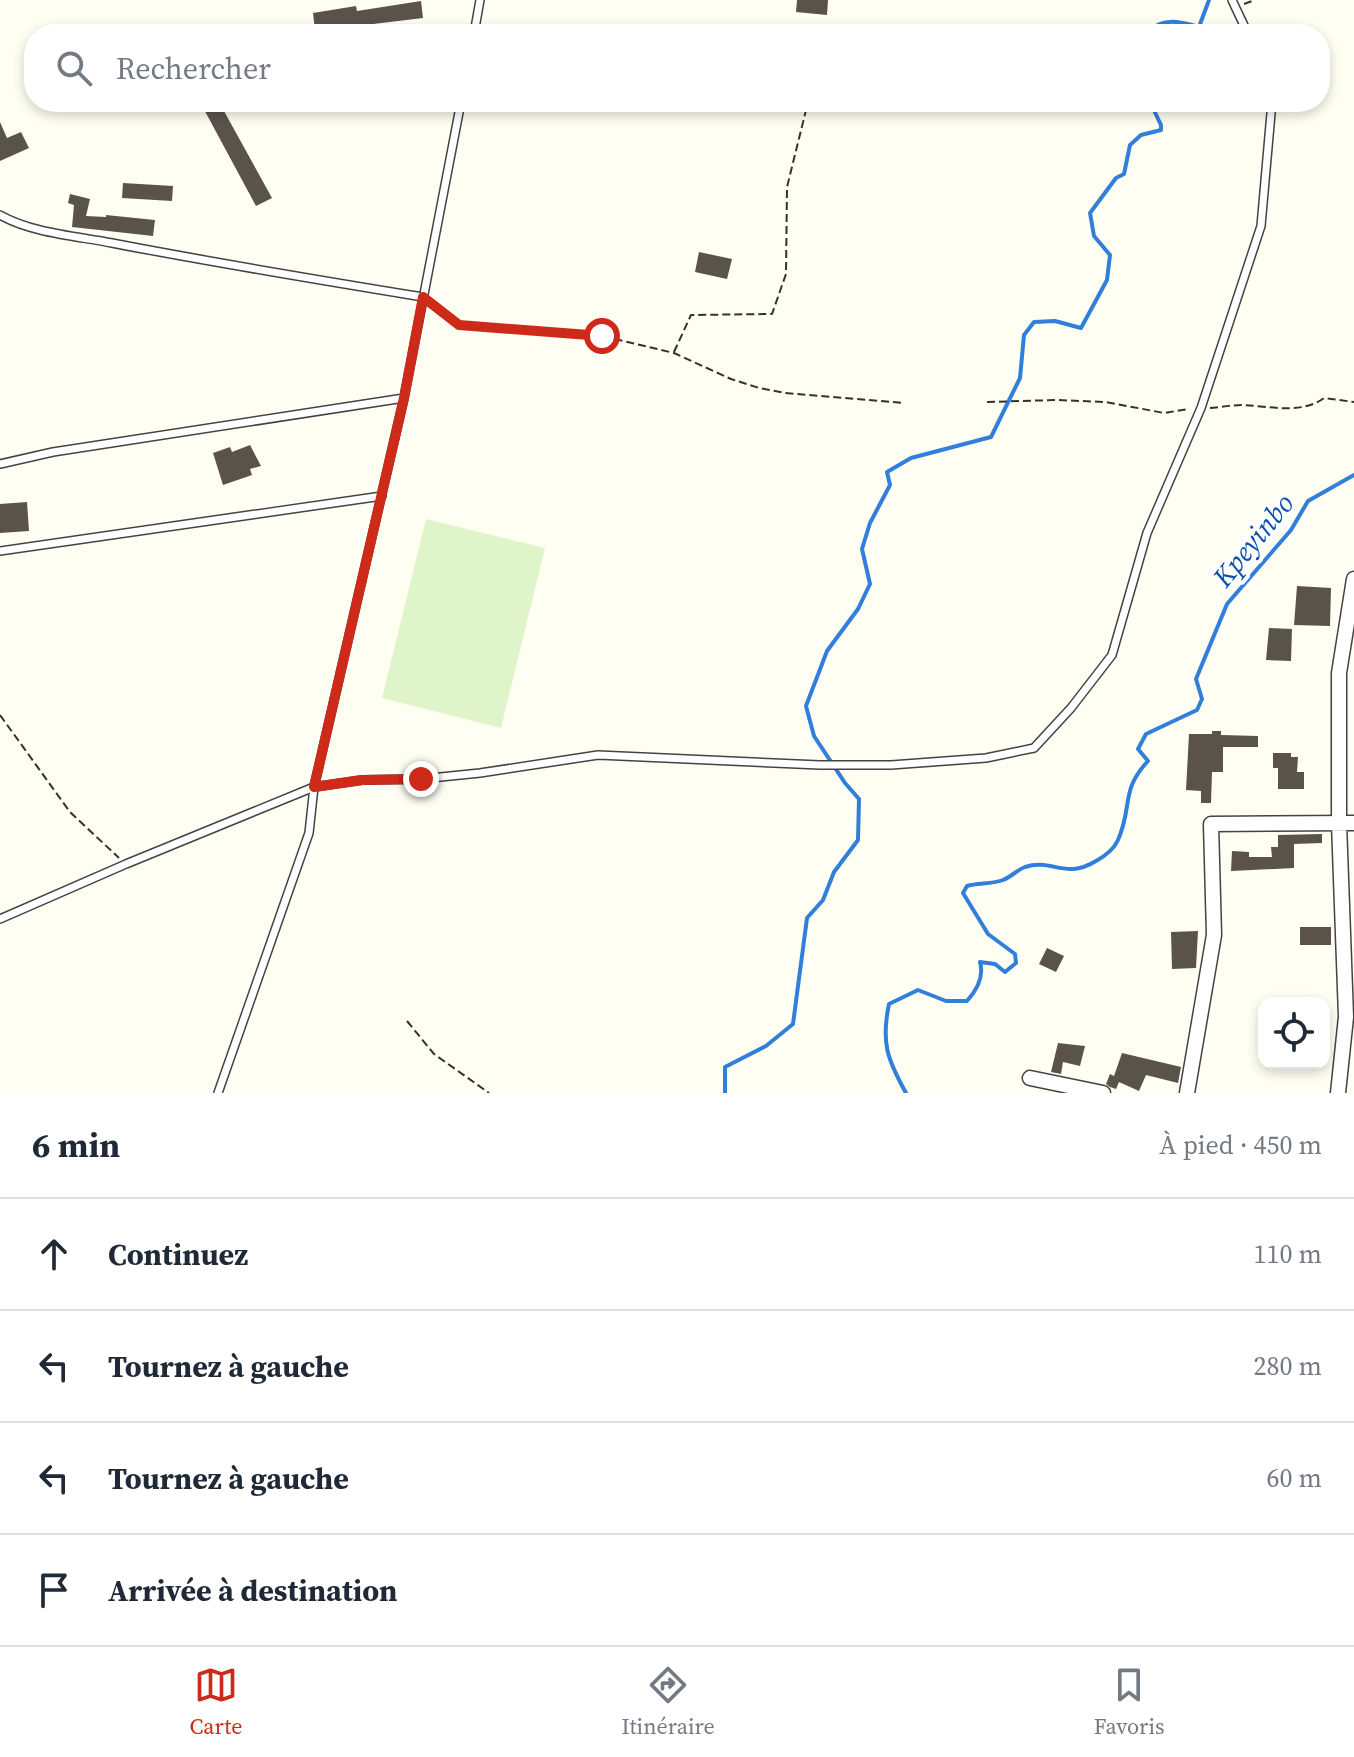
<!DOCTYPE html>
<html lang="fr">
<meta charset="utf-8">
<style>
:root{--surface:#fff;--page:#f2f2f3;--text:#1f2937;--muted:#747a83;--line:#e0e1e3;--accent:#ce2a19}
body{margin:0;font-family:"Source Serif 4",serif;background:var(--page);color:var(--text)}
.controls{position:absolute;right:24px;bottom:24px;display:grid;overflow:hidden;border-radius:16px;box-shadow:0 4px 12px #0003}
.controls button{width:72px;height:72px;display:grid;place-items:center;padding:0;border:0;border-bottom:2px solid var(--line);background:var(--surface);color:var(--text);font:40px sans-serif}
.stop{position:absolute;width:24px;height:24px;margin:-18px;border:6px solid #ce2a19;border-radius:50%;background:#fff}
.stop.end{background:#ce2a19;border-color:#fff;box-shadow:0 2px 8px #0008}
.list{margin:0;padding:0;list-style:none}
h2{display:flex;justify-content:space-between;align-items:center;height:104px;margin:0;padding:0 32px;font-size:34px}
h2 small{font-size:26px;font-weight:400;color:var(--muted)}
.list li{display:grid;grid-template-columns:52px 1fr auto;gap:24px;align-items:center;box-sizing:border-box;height:112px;padding:0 32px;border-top:2px solid var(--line)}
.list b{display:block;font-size:30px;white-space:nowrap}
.list em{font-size:26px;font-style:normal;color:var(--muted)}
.icon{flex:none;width:44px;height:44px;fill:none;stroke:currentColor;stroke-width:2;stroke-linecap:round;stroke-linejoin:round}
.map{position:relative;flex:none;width:1354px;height:1093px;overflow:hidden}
.search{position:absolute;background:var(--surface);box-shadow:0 4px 12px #0003;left:24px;right:24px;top:24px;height:88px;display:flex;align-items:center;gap:20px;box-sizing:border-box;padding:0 28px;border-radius:32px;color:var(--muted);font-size:30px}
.sheet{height:552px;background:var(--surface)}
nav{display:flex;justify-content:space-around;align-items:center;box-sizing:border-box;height:112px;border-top:2px solid var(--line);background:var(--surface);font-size:22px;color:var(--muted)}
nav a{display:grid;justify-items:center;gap:4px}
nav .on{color:var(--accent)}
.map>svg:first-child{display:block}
.pitch{fill:#e0f4ca}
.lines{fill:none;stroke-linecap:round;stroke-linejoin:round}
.stream{stroke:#317fda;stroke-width:4}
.building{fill:#5a534b}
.lane-casing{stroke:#434343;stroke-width:10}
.street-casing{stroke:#434343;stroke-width:17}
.path{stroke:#323232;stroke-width:2;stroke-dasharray:8 4;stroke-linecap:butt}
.lane{stroke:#fff;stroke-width:7}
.street{stroke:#fff;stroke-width:14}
.route{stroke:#ce2a19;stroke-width:10}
.labels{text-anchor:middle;stroke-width:8;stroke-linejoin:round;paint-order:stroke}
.water-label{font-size:28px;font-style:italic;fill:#0b50af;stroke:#fff}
</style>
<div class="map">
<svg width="1354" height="1093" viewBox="0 0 1354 1093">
<rect width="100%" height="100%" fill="#fffef2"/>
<path class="pitch" d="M426 519 545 548 501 728 382 698Z"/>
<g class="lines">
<path class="stream" d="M1147 34C1160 16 1181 22 1199 27L1209 0
M725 1093V1067L766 1046 793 1024 807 918 823 900 834 872 858 840 859 799 845 783 814 736 806 706 827 651 858 609 870 584 862 549 870 523 890 485 887 472 911 458 991 437 1020 378 1024 335 1034 322 1055 321 1081 328 1107 280 1110 255 1094 236 1090 213 1116 178 1124 174 1130 145 1141 135 1161 130V125L1150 102
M906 1093C887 1059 881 1042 889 1004L918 990 946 1001H967C977 990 984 976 980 962L995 964 1005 972 1016 963 1015 954 988 934 963 893 967 886C978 883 993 884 1003 880 1011 877 1017 870 1025 867 1052 858 1065 880 1096 861 1105 856 1114 849 1118 840 1133 806 1120 791 1148 761L1138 749 1146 734 1197 710 1202 699 1196 679 1227 604 1291 530 1308 501 1354 475"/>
</g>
<path class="building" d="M797 0H828L827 15 796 12Z
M421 1 423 18 315 31 313 13 356 6 357 11Z
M200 102H219L272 198 256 206Z
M0 122 7 138 21 132 29 148 0 161Z
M123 183 173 186 172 201 122 198Z
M70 194 90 199 86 216 106 217V215L155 220 153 236 72 227 74 205 68 203Z
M699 252 732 259 727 279 695 272Z
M250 445 261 466 250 469 252 475 223 485 213 453 230 447 232 452Z
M27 502 29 531 0 533V504Z
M1297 586 1331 588 1330 626 1294 625Z
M1269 628 1292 629 1291 661 1266 660Z
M1212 731H1221V735L1258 736V747H1223V772H1212L1211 803H1201V791L1186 790 1189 734H1212Z
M1273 753H1291V757H1298L1297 772H1304V789H1278V768H1273Z
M1322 834V843L1294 844V868L1231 871 1232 851 1249 852V857H1272L1271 847H1278V835Z
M1300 927H1331V945H1300Z
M1198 931 1196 968 1172 969 1171 932Z
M1047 948 1064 956 1056 972 1039 964Z
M1058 1043 1085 1046 1080 1066 1063 1062 1061 1074 1051 1072Z
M1122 1053 1181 1067 1178 1083 1146 1075 1139 1091 1119 1082 1116 1089 1110 1087 1106 1084 1110 1074 1114 1076Z"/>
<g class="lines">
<g class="lane-casing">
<path id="lane" d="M1232 0 1248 34
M474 34 480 0
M0 215C32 233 76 236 112 243 215 263 319 280 423 297
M0 464 53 452 404 398
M0 551 382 496
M0 919 126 864 314 787 362 780 421 779 480 773 598 755 820 765H891L986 758 1034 748 1071 708 1112 655 1147 533 1201 408 1261 226 1272 102
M218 1093 309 833 314 787 404 398 461 102"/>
</g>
<g class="street-casing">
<path id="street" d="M1030 1078 1103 1093
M1187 1093 1214 935 1211 824 1354 823
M1338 1093 1346 1017 1339 823V673L1354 579"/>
</g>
<path class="path" d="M1244 4 1255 0
M817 34 818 28
M431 303 459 325 602 336 674 353 731 379 759 388 785 393 904 403
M674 352 691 315 772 314 786 274 787 187 808 102
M987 402 1056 400 1106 402 1164 413 1188 409
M1210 408C1221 407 1232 405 1243 405 1269 406 1301 415 1324 398L1354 402
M0 715 70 812 119 858
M407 1021 434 1054 489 1093"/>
<use href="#lane" class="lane"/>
<use href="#street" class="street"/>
</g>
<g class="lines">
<path class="route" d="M421 779 362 780 314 787 404 398 423 297 459 325 602 336"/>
</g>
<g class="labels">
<g class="water-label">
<text transform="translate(1253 540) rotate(-51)" y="10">Kpeyinbo</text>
</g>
</g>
</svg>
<div class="controls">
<button><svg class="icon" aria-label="locate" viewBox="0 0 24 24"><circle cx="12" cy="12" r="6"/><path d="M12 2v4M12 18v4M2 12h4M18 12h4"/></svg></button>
</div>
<div class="stop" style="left:602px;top:336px"></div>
<div class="stop end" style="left:421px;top:779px"></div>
<div class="search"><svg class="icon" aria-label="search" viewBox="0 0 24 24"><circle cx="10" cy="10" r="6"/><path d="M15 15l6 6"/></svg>Rechercher</div>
</div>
<section class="sheet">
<h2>6 min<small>À pied · 450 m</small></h2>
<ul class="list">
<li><svg class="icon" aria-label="ahead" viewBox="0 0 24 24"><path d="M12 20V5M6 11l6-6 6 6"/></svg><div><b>Continuez</b></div><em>110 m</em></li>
<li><svg class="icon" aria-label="left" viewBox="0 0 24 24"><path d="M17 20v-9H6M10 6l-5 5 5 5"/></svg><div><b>Tournez à gauche</b></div><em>280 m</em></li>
<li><svg class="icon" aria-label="left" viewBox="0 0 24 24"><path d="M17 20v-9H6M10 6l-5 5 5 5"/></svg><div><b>Tournez à gauche</b></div><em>60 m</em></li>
<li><svg class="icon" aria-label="arrive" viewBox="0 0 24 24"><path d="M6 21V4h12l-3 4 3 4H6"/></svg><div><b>Arrivée à destination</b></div></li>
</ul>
</section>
<nav>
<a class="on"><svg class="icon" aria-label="map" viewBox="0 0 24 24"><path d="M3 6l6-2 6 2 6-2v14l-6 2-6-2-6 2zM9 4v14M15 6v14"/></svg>Carte</a>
<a><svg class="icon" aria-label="directions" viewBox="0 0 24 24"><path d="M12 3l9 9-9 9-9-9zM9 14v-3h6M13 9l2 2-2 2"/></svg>Itinéraire</a>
<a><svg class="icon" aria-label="saved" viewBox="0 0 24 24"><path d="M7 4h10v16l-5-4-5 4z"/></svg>Favoris</a>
</nav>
